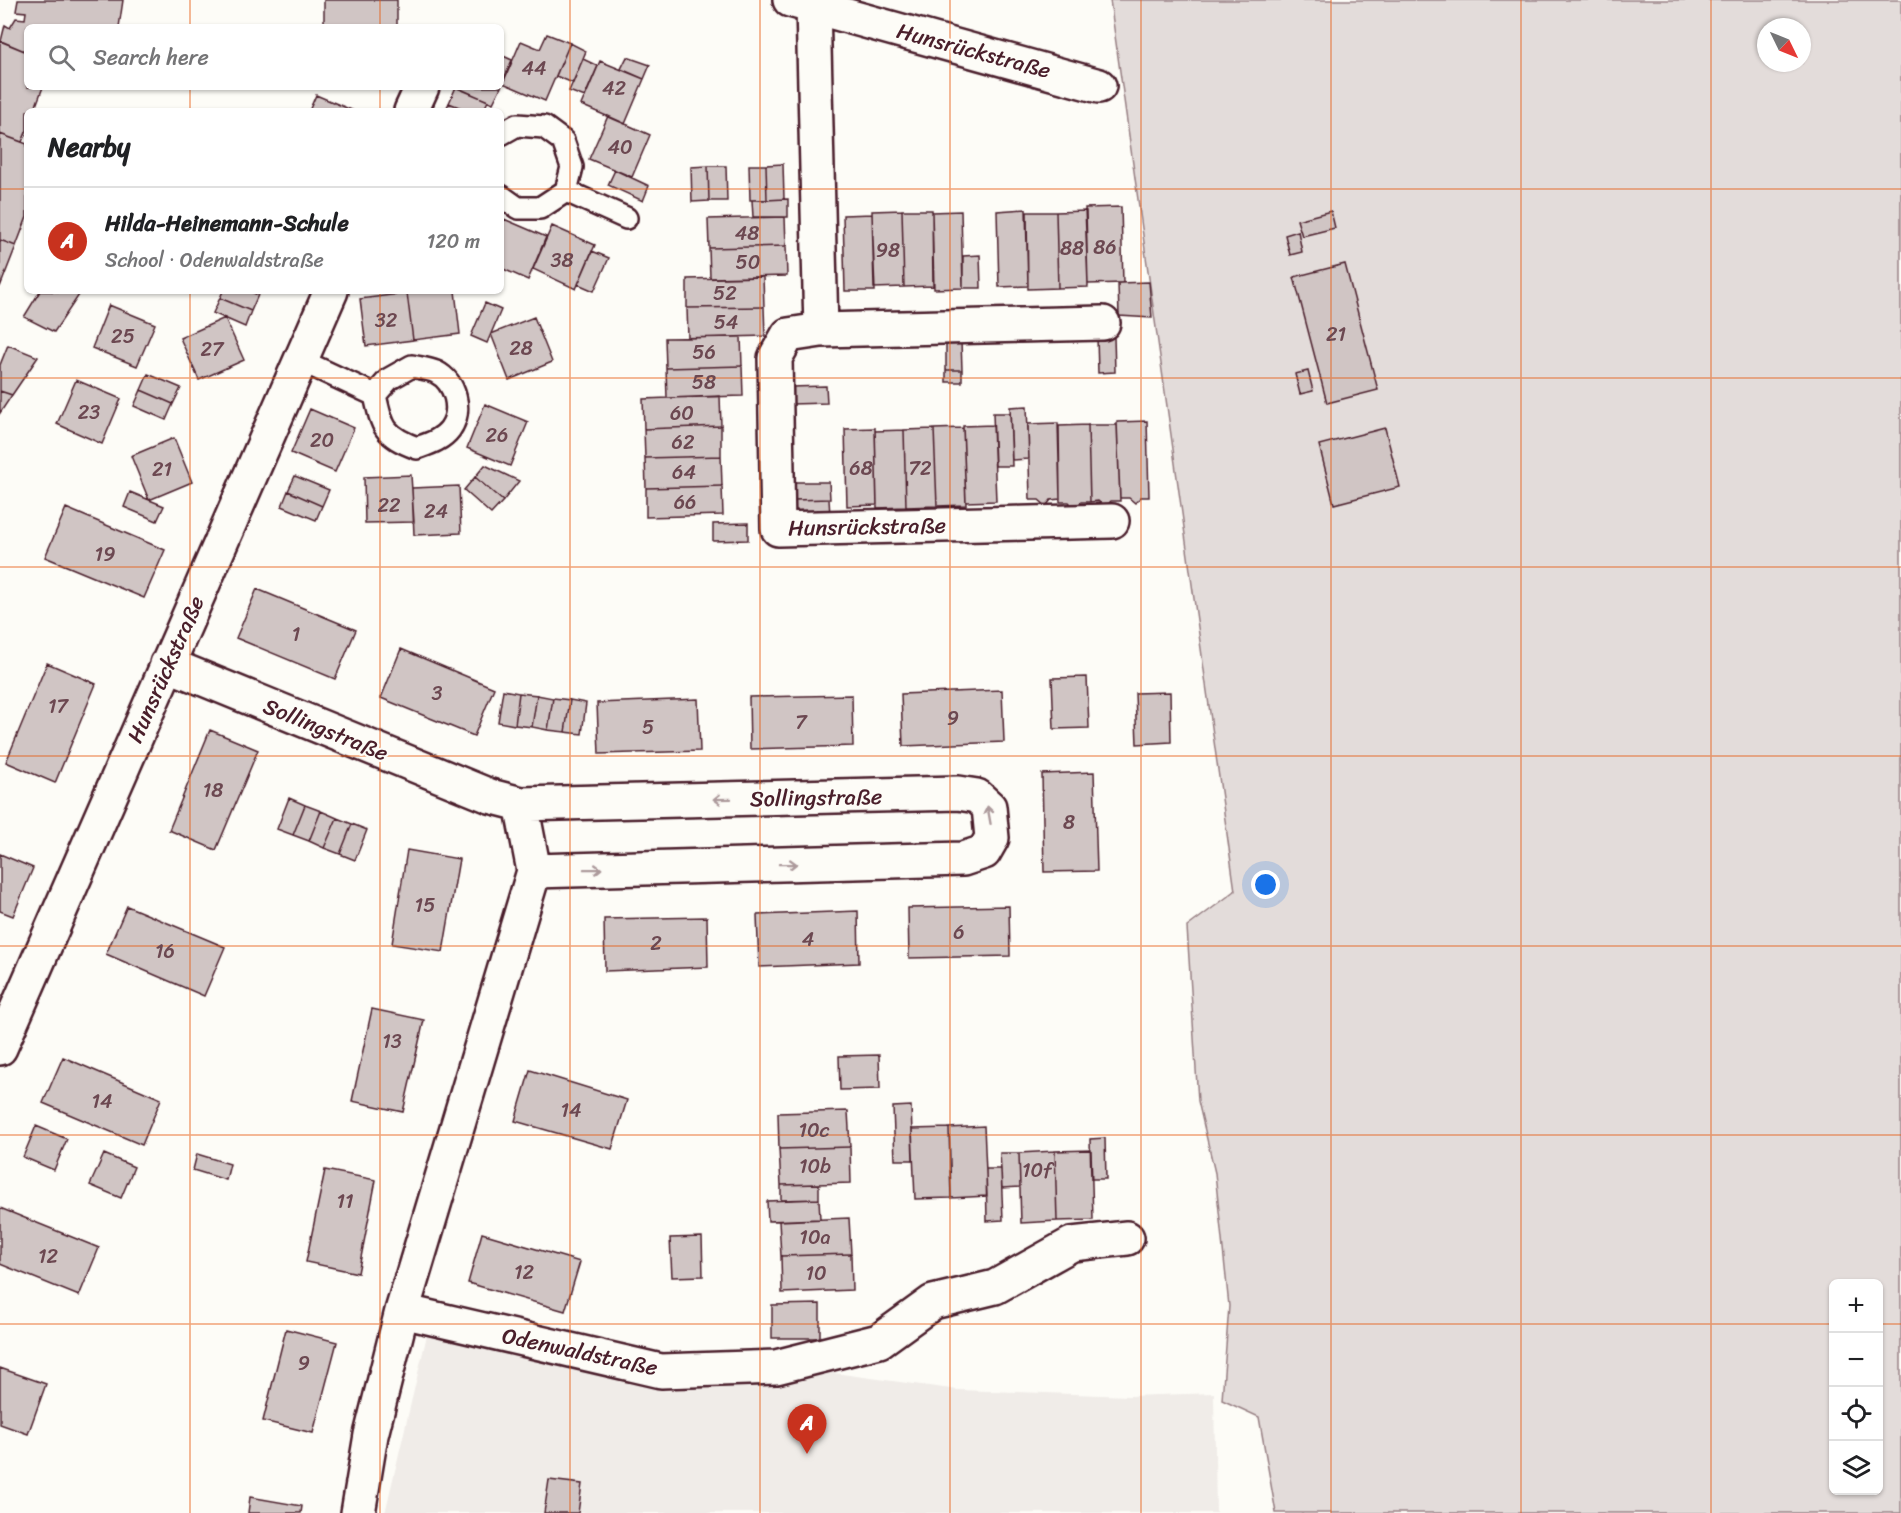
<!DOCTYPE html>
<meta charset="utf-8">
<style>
:root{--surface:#fff;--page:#f2f2f2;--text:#202124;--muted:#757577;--line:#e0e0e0;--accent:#c8321e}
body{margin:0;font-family:Sriracha,sans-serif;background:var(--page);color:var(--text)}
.controls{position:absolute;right:18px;bottom:18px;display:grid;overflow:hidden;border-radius:9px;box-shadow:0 2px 4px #0004}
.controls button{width:54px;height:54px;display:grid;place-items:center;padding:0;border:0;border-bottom:2px solid var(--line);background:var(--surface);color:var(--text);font:30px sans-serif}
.compass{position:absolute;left:1757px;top:18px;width:54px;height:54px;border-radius:50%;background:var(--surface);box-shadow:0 2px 4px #0004;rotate:133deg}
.you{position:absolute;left:1266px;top:885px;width:21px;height:21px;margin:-15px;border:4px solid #fff;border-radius:50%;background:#1a73e8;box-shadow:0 0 0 9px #1a73e833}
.badge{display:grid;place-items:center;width:39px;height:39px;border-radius:50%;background:var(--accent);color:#fff;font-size:20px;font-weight:700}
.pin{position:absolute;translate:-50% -50px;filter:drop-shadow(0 2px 3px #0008)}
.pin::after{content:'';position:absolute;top:32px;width:21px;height:18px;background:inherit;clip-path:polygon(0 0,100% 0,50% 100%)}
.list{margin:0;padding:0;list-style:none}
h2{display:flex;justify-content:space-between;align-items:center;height:78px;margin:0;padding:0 24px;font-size:26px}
h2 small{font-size:20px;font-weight:400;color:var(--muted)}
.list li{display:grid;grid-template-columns:39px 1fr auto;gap:18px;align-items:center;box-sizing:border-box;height:108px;padding:0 24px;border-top:2px solid var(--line)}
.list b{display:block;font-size:22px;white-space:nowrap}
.list p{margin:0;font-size:20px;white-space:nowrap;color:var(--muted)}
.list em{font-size:20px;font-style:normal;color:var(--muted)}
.icon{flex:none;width:33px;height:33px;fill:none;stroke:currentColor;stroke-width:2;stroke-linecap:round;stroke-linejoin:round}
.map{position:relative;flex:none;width:1901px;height:1513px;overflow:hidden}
.search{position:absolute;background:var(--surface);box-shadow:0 2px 4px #0004;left:24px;top:24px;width:480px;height:66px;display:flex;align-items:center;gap:15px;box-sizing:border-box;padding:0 21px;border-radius:9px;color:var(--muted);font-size:22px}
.panel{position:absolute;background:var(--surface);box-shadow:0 2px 4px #0004;left:24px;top:108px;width:480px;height:186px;border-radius:9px}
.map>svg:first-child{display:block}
.built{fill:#f0ece8}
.green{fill:#e3dcda;stroke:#967e82;stroke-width:1.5;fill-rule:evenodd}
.building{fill:#d0c5c4;stroke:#4a1f2b;stroke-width:1.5}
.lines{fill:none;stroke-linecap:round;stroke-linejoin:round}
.service-casing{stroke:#4a1f2b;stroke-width:26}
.minor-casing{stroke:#4a1f2b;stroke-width:38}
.service{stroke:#fdfcf7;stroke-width:21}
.minor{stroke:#fdfcf7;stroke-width:33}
.oneway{stroke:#ac999b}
.grid{fill:none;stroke:#e8590c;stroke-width:1.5;stroke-opacity:0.55}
.labels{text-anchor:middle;stroke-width:4.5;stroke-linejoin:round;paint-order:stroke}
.number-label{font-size:20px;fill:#6c4851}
.street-label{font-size:22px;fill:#4a1f2b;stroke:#fdfcf7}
</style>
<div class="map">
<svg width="1901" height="1513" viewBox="0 0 1901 1513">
<rect width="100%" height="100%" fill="#fdfcf7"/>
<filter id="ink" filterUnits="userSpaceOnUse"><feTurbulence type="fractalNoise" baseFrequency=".0167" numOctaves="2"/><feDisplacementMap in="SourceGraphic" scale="12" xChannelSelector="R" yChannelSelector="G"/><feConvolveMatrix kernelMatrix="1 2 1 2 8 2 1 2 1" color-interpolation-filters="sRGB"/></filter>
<g filter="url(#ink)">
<path class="built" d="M427 1335 668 1391 827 1372 958 1390 1130 1396 1214 1393 1216 1513H385Z"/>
<path class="green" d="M1110 0H1901V1513H1276L1259 1417 1222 1400 1229 1306 1215 1173 1198 1101 1187 927 1235 891ZM1766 27H1802V63H1766ZM1834 1284H1878V1490H1834Z"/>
<path class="building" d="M18 0H123L119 27H27V52L1 41 5 25 10 28 16 18 25 19 26 12 16 11Z
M324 0H397V27H324Z
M547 34 570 43 545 101 503 83 521 41 540 49Z
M0 41 27 52V87H43L34 111H27V130L22 142 0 134Z
M570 43 586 51 573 83 556 76Z
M501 55 512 60 501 86Z
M627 57 650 65 644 79 621 69Z
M583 59 598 66 585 97 569 91Z
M600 61 644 79 625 124 581 105Z
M455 87H501L493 103Z
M456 87 488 101 483 111H469L449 103Z
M316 95 354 111H309Z
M449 103 469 111H445Z
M608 116 650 135 632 177 589 159Z
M0 134 27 144V217L16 246 0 240Z
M783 164 784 199 767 200 766 165Z
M749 165H766L767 200H750Z
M708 166 709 201 692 202 691 167Z
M708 166H726L727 201H709Z
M615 170 649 186 643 201 608 185Z
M788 199V217H753L752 200Z
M1121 207 1123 283 1088 284 1085 208Z
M1026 209 1028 286 999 287 997 211Z
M902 210H932L933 286 904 287Z
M902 210 904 287 874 288 872 211Z
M961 211 963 288 934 289 932 212Z
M1086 211 1088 287 1058 288 1056 212Z
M1331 211 1335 228 1302 236 1297 220Z
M1027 212H1056L1058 288 1028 289Z
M872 214 875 291H845L843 215Z
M785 217 786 246 709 248 708 219Z
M504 219 546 237 528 280 501 268V225Z
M552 226 595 245 576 289 533 269Z
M1298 231 1302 252 1290 255 1285 235Z
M0 240 16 246 0 287Z
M786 246 787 276 710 278 709 248Z
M592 251 609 258 594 291 578 284Z
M980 255 981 288H963V256Z
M1345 264 1378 390 1327 403 1294 277Z
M763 277 764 307 687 308V279Z
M1149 282 1152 318 1119 316 1118 283Z
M40 291 81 292 54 332 24 317Z
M223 291H249L258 295 251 311 220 298Z
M421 291H455L460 334 413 340 407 293Z
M407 293 413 340 366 346 360 299Z
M220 298 251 311 245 327 213 313Z
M485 303 501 310 487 343 471 336Z
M109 305 155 324 137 366 92 348Z
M764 307 765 336 688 338 687 308Z
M534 317 552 362 509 380 491 334Z
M225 318 244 360 199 380 180 338Z
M741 337 742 366 666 368 665 338Z
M1097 337H1114L1115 372 1098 373Z
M961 341 962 370H946V342Z
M8 345 38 357 12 395 0 391V365Z
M742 366 743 396 667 398 666 368Z
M946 370H962V382H946Z
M1308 371 1313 391 1300 394 1295 374Z
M148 374 181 388 173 404 141 390Z
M76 380 121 399 102 444 57 424Z
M826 386 827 403 791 404V387Z
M141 390 173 404 166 420 134 406Z
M0 391 12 395 0 413Z
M720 396 721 426 644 429 643 399Z
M485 404 528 422 510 466 467 448Z
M1027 406 1029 459 1012 460 1010 407Z
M310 409 354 428 335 472 291 453Z
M993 413H1010L1012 466H995Z
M1147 421 1149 497H1141L1135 503 1129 498H1120L1117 422Z
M1058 423 1060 499 1051 500 1046 506 1039 500H1030L1028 424Z
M993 425 996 501 966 502 963 426Z
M1088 425 1090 502H1081L1075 508 1069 502H1060L1059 426Z
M1088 425H1117L1120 501H1111L1105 507 1098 501 1090 502Z
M721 426V456L645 458 644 429Z
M875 428 877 505 847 506 845 429Z
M963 428 966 505 937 506 934 429Z
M1385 428 1400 487 1334 504 1319 445Z
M934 429 937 506 906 507 904 430Z
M904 430 906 507 877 508 875 431Z
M174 438 192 482 149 500 131 456Z
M721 456 722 486 646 488 645 458Z
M485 465 519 481 503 501 475 477Z
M411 475 414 522 365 523 364 477Z
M295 476 329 490 322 506 288 491Z
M475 477 503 501 491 514 464 490Z
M793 482H829L830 499 794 500Z
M459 486 461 533 414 535 412 488Z
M722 486 723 515 646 517V488Z
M288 491 322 506 316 520 282 506Z
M130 492 164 506 157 521 124 507Z
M829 499 830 516 795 517 794 500Z
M66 508 165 550 144 598 45 557Z
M748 523V540L713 541V524Z
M257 589 356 630 335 679 236 638Z
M401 649 494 688 474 736 381 698Z
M47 663 96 684 55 783 6 762Z
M1087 677 1089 728 1054 729 1052 678Z
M503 690 519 693 515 725 498 722Z
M1002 690 1004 742 903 746 901 694Z
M1170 692 1171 742 1137 744 1135 693Z
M519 693 537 695 532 727 515 725Z
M537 695 553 698 548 730 532 727Z
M852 695 853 746 750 749 749 697Z
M553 698 570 700 565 732 548 730Z
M698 699 700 751 599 754 597 703Z
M570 700 586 703 582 734 565 732Z
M210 730 258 750 216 850 169 830Z
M1094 772 1097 871 1044 872 1042 774Z
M289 798 305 805 293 835 277 829Z
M305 805 321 811 309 841 293 835Z
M321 811 337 818 324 848 309 841Z
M337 818 352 824 340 854 324 848Z
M352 824 367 830 355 860 340 854Z
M407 850 459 859 443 952 392 944Z
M0 854 33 868 13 916 0 911Z
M127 906 225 947 204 996 106 954Z
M1009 906 1010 956 909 958 908 908Z
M858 911 859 963 759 967 757 915Z
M707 917 708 967 605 971 604 919Z
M372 1009 424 1020 403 1112 352 1101Z
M879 1055 880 1089 840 1090 839 1056Z
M63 1057 161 1099 142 1145 43 1103Z
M530 1070 627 1100 612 1149 515 1121Z
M911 1106 913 1160H895L893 1107Z
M848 1111 850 1147 779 1149 778 1113Z
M36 1126 67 1139 54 1170 23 1157Z
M984 1126 987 1196 951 1198 949 1128Z
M949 1128 951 1198 915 1199 912 1129Z
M1105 1138 1106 1179H1091L1090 1139Z
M850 1147 851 1183 781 1185 779 1149Z
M1091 1150 1093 1220 1057 1221 1055 1151Z
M1055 1151 1057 1221 1021 1223 1019 1153Z
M1000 1153H1019L1020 1187 1002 1188Z
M104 1154 134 1167 121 1198 90 1185Z
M197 1154 230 1164 226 1180 193 1170Z
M986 1169H1001L1003 1220 987 1221Z
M325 1170 376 1180 358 1273 306 1262Z
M819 1184V1199L781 1200V1185Z
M819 1199 820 1219 768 1221 767 1201Z
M0 1208 99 1248 79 1296 0 1264Z
M849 1218 851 1254 781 1256 779 1221Z
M482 1233 580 1262 565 1311 468 1283Z
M702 1237 703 1276 672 1277 670 1238Z
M851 1254 852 1290 782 1293 781 1256Z
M820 1304V1338H772V1305Z
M286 1329 337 1342 313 1433 263 1421Z
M0 1368 46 1384 28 1434 0 1424Z
M549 1480 582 1484 578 1513H544Z
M250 1497 302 1506 301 1513H248Z"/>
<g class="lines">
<g class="service-casing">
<path id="service" d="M501 134 517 125 544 127 563 141 572 167 566 191
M501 196 518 208H540L566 191 626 218
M300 360 375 395C382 427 384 436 417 448 428 444 442 440 450 429 463 411 456 382 436 372 429 369 420 368 412 366L389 379 375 395"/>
</g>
<g class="minor-casing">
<path id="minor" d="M790 0 1099 86
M813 6 821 330 788 335 775 358 778 529 1112 521
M411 111 422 87
M821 330 1103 323
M167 664 490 796 521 804 958 793 977 796 989 807 992 838 984 852 963 859 534 871
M0 1048 331 291
M402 1311 661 1371 776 1367 879 1341 933 1302 995 1287 1072 1244 1127 1238
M358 1513 371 1435 402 1311 534 871 521 804"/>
</g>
<use href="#service" class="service"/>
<use href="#minor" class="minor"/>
</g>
<defs><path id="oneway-shaft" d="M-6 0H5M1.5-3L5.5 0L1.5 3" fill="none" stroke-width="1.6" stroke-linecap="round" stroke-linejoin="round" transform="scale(1.5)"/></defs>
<g class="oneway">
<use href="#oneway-shaft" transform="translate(722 799) rotate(179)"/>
<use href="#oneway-shaft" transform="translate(989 815) rotate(-100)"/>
<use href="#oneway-shaft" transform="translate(788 864) rotate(-1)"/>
<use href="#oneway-shaft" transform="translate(593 869) rotate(-1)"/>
</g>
</g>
<path class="grid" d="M190 0V27M380 0V27M570 0V1513M760 0V1513M950 0V1513M1141 0V1513M1331 0V1513M1521 0V1513M1711 0V1513M190 87V111M380 87V111M0 189H27M501 189H1901M190 291V1513M380 291V1513M0 378H1901M0 567H1901M0 756H1901M0 946H1901M0 1135H1901M0 1324H1834M1878 1324H1901"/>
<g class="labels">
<g class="number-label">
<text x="534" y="75">44</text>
<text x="614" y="95">42</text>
<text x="620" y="154">40</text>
<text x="747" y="240">48</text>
<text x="1105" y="254">86</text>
<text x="1072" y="255">88</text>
<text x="888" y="257">98</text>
<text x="562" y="267">38</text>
<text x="748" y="269">50</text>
<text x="725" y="300">52</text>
<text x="386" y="327">32</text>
<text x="726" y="329">54</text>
<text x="1336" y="341">21</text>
<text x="123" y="343">25</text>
<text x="521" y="355">28</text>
<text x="212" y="356">27</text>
<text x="704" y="359">56</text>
<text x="704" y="389">58</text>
<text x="89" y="419">23</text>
<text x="682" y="420">60</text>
<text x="497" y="442">26</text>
<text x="322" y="447">20</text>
<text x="683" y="449">62</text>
<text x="861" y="475">68</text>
<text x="920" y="475">72</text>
<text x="162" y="476">21</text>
<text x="684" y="479">64</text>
<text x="685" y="509">66</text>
<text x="389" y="512">22</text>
<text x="436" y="518">24</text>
<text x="105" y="561">19</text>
<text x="296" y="641">1</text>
<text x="437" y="700">3</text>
<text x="58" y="713">17</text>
<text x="953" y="725">9</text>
<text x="801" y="729">7</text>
<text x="648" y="734">5</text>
<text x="213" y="797">18</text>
<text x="1069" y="829">8</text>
<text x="425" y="912">15</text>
<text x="959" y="939">6</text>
<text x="808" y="946">4</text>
<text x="656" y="950">2</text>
<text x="165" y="958">16</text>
<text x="392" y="1048">13</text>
<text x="102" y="1108">14</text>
<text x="571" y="1117">14</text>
<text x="814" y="1137">10c</text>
<text x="815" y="1173">10b</text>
<text x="1037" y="1177">10f</text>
<text x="345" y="1208">11</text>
<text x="815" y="1244">10a</text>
<text x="48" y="1263">12</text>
<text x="524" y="1279">12</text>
<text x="816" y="1280">10</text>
<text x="304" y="1370">9</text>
</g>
<g class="street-label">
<text transform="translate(974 50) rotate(15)" y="8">Hunsrückstraße</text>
<text transform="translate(867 526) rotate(-1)" y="8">Hunsrückstraße</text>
<text transform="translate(165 669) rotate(-66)" y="8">Hunsrückstraße</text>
<text transform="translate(326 729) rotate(22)" y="8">Sollingstraße</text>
<text transform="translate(816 797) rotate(-1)" y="8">Sollingstraße</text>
<text transform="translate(580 1351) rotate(12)" y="8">Odenwaldstraße</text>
</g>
</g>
</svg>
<div class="controls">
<button>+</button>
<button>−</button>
<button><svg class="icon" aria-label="locate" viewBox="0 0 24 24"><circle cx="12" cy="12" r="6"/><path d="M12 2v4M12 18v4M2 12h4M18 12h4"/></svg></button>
<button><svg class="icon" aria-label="layers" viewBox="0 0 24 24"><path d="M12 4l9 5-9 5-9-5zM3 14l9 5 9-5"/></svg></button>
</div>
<svg class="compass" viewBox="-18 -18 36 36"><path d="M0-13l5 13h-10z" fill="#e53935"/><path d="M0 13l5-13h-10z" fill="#757577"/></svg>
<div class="you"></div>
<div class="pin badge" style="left:807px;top:1454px">A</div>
<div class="search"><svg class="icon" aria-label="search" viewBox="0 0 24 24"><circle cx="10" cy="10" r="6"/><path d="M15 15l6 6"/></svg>Search here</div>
<section class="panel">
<h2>Nearby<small></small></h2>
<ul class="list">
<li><span class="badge">A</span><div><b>Hilda-Heinemann-Schule</b><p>School · Odenwaldstraße</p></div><em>120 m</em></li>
</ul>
</section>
</div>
